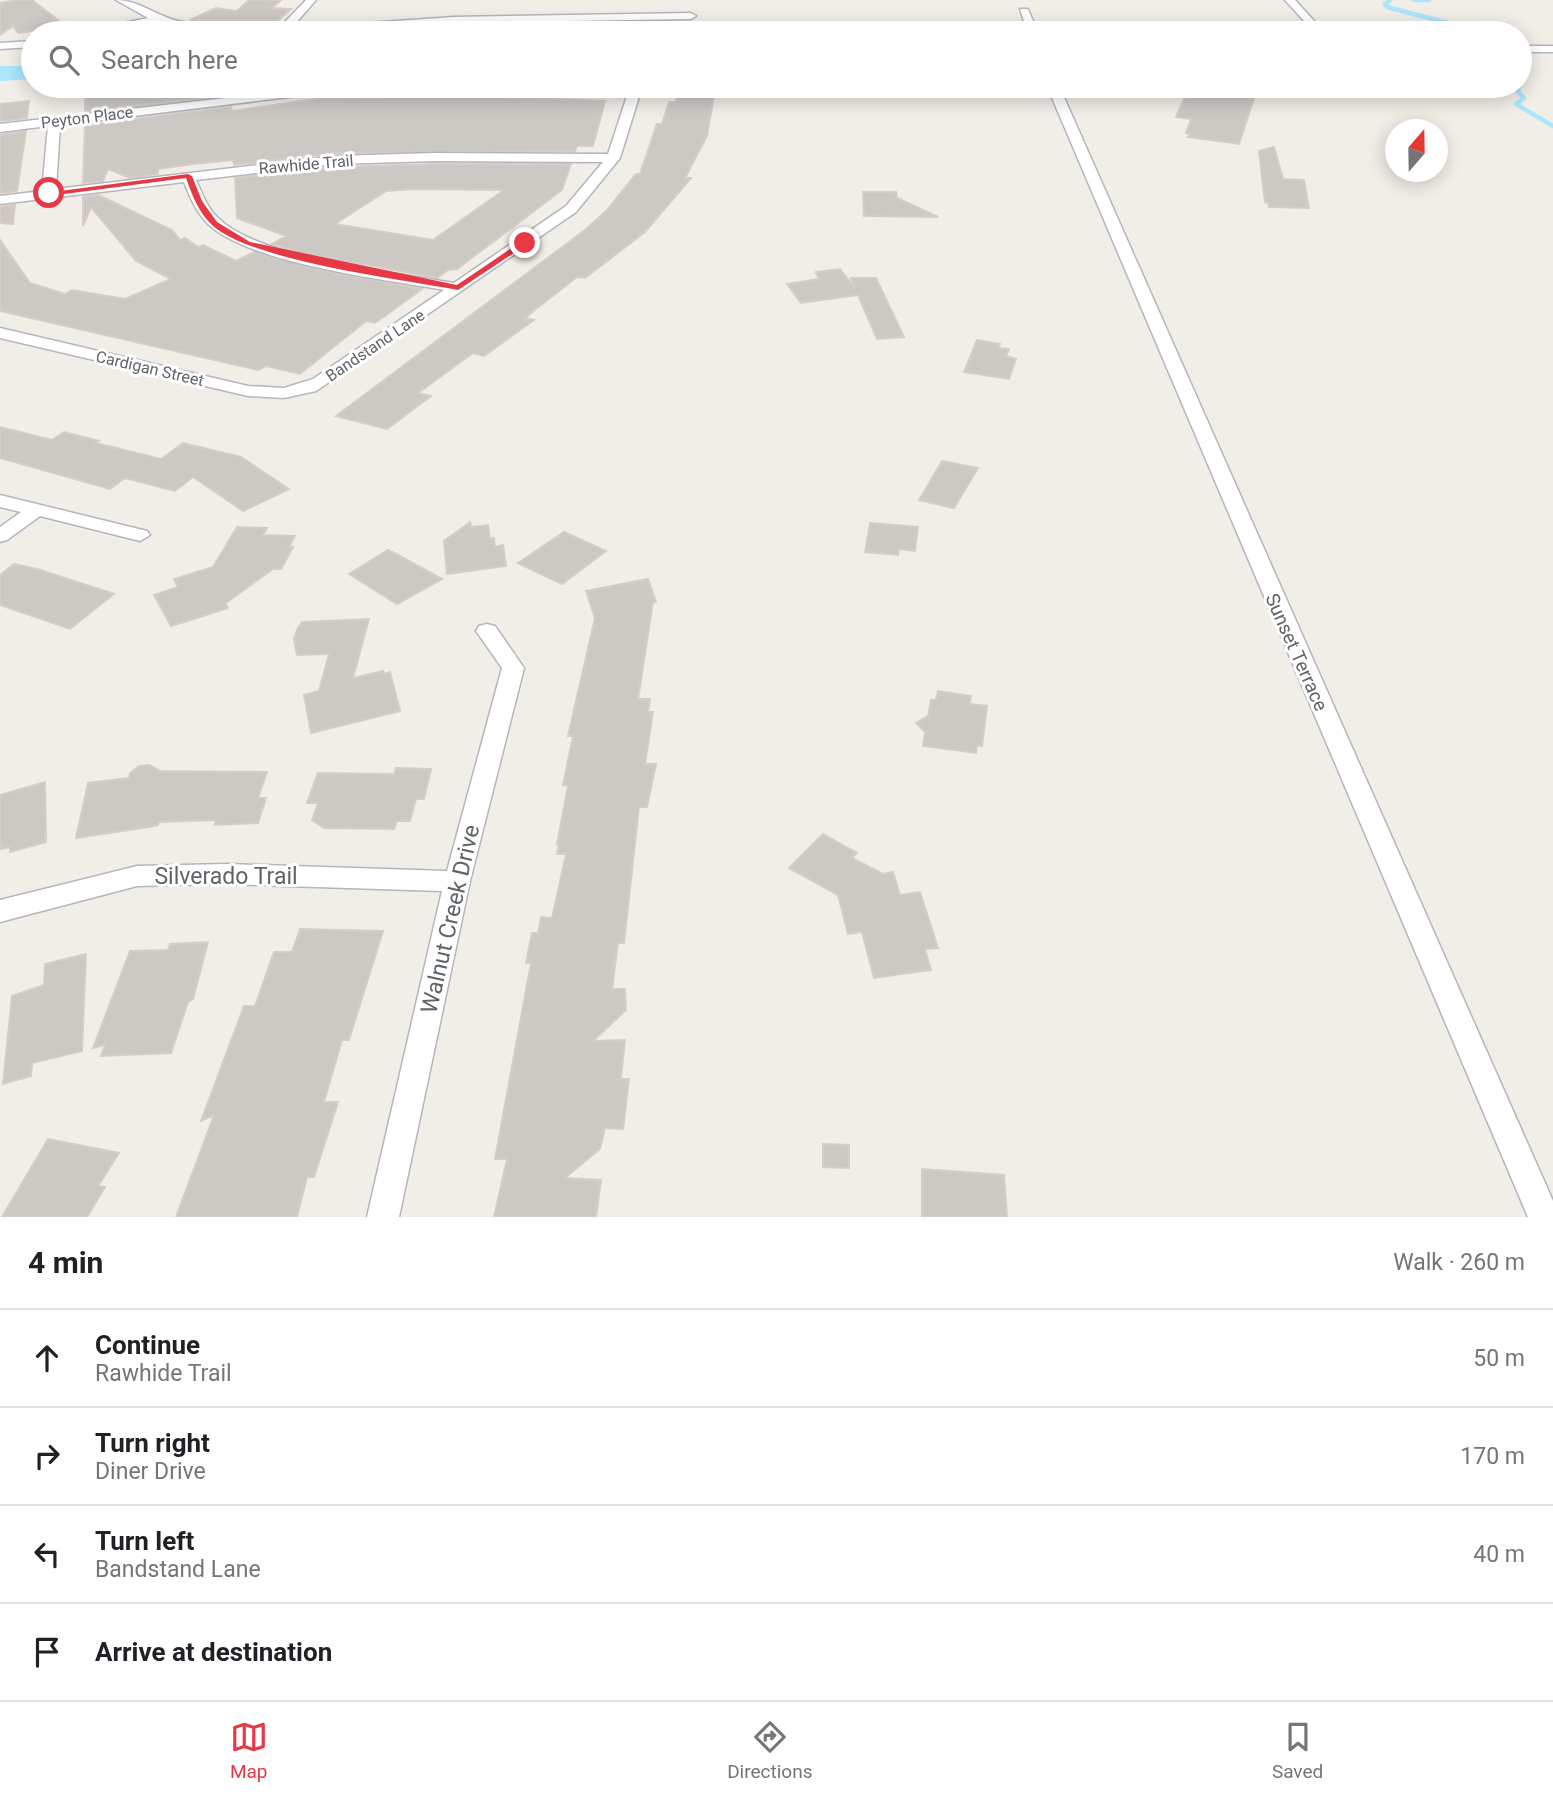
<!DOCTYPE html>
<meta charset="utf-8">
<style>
:root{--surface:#fff;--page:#f2f2f2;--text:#202124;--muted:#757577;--line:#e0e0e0;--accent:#e73845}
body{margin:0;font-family:Roboto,sans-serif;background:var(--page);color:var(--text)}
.compass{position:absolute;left:1385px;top:119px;width:63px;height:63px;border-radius:50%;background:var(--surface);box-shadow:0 4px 18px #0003;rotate:20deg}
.stop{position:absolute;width:21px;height:21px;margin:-16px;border:5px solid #e73845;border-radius:50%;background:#fff}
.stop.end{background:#e73845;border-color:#fff;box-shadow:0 2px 7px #0008}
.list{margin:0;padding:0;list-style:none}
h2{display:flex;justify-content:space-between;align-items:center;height:91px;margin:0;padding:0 28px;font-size:30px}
h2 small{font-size:23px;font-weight:400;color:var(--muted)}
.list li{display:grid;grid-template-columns:46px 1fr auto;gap:21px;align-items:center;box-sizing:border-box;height:98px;padding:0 28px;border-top:2px solid var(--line)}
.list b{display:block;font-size:26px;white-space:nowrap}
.list p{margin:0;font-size:23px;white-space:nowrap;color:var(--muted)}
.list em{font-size:23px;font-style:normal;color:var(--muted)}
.icon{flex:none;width:38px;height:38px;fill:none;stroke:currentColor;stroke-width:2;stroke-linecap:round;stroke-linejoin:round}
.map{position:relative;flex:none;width:1553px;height:1217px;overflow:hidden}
.search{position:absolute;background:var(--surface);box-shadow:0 4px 18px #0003;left:21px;right:21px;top:21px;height:77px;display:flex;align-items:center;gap:18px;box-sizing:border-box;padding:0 24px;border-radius:38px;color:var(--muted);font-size:26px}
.sheet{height:483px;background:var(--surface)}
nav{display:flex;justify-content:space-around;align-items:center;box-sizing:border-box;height:98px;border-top:2px solid var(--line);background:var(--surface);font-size:19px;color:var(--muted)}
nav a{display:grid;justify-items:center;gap:4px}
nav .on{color:var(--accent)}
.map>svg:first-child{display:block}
.water{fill:#abe6fd}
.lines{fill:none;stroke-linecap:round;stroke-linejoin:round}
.stream{stroke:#abe6fd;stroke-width:4.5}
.building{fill:#ccc9c5;stroke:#d6cec6;stroke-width:2;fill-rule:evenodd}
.minor-casing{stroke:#b3b6ba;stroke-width:3}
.minor{fill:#fff;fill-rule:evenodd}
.route{fill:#e73845}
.labels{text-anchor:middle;stroke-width:6;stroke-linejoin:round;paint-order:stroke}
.far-street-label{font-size:16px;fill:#5f6468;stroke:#fff}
.street-label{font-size:19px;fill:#5f6468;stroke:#fff}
.near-street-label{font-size:23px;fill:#5f6468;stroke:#fff}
</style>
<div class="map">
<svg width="1553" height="1217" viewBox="0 0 1553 1217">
<rect width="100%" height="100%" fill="#f1eee8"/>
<path class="water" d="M0 66H33V79L0 81Z"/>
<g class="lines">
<path class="stream" d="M1390 0 1385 4 1387 7 1486 33
M1414 0H1429
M1519 86 1518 92 1524 98 1516 104 1553 126"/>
</g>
<path class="building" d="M17 0H32L66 26 18 33 13 26 0 35V3Z
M249 0H281L272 8 291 9 278 20H190L216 8 237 11Z
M158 86H227L229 95 85 112V97L89 94Z
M1209 86 1256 92 1239 144 1188 137 1190 134 1186 133 1191 119 1176 117 1188 90Z
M677 92H711V96H714L707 136 685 178H691L645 232 585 278 577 277 536 309 525 318 534 320 484 356 473 353 418 393 431 396 387 429 336 416 585 230 607 210 636 174H640L657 124H662L669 102H676Z
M474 96 605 101 593 146H577L575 151 335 153 234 165 233 160 193 164 158 169V174L130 178 108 169 103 181 83 183 85 125 231 107 232 111 323 98Z
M29 101 27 118 0 121V104Z
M26 131 17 191 0 193V135Z
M1274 147 1283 179 1304 180 1309 208 1269 207 1268 203 1265 202 1259 151Z
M435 164H571L562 190 457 269 448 270 437 278 297 252 272 244 286 236 237 218 235 178 335 167ZM415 189 504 190 433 240 335 224 386 191Z
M863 192H896L897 198 938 217 864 216Z
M98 195 172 230 180 240 185 238 198 247 203 245 236 261 254 252 319 270 422 289 375 323 366 321 300 374 266 366 258 370 0 311V240L30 283 65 294 72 290 125 299 171 279 136 261 91 207 83 226V197Z
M15 205 13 224 0 223V207Z
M840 269 855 288 851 278H876L904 337 877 339 858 295 801 303 787 284 819 279 816 272Z
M977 340 1000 344 998 348 1009 349 1006 356 1016 359 1009 379 964 372Z
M0 427 52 440 64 432 99 441 96 443 161 459 183 443 241 457 289 489 243 511 193 477 175 491 125 478 110 489 0 458Z
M942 461 978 468 954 508 919 500Z
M470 522 472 527 488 525 490 539 494 538 495 547 503 545 506 566 447 574 444 541Z
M870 523 918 527 915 551 899 549 898 555 865 552Z
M237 527 267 528 263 535 295 536 289 547H293L281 569H273L226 603 228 608 171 626 154 595 178 587 174 579 213 567Z
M564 532 606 551 562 584 518 563Z
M388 550 400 556 442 579 397 604 349 574Z
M14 564 37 569 114 594 70 629 0 605V575Z
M648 579 656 602H653L638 699H650L648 712H653L645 764H656L647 807H639L624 943H618L612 989H625L626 1010 593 1041 625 1040 621 1079H629L623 1129 605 1128 600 1149 565 1178 601 1180 596 1217H494L507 1159H495L531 963H526L532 933H538L541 917 552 918 566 854H557L559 843 557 844 568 786 563 785 573 736H568L595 618 586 591Z
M369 619 353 678 383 671 384 674 390 672 400 711 311 733 304 695 319 691 329 654 297 655 294 639 297 630 302 622Z
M938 691 971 696 970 704 987 706 982 746 977 745 976 753 923 746 925 732 916 723 928 716 931 700H936Z
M149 765 160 771 267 772 258 798H266L258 823 215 825 216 820 159 822 158 825 149 827 76 838 88 783 129 778 130 773 139 766Z
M396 768 431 769 424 799H416L410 821H397L394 829 324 828 312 820 318 803H307L318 773 394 774Z
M45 782 46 842 10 852V847L0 849V795Z
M823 834 857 853 852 858 883 874 893 872 900 895 920 892 938 948 925 949 931 970 874 978 862 932 848 934 838 895 789 868Z
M300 929 383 931 349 1040H342L324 1102H338L314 1177H307L297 1217H176L214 1115 201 1121 244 1006H255L274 952H292Z
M208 942 193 999 188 1002 171 1053 101 1056 105 1045 93 1048 130 951 168 950 170 944Z
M86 954 82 1051 32 1063 31 1076 3 1084 12 996 44 985 45 964Z
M48 1139 119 1153 98 1186 105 1187 87 1217H2Z
M823 1144 849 1145V1168L823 1167Z
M922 1169 1004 1175 1007 1217H922Z"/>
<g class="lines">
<g class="minor-casing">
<path id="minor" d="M116 0C138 0 157 16 178 21 212 28 250 23 284 23L306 0H316L295 24H352L454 17 691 13 696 16 691 19 454 23 352 30H290L287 33H278V30L195 29 158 21 102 33H83L88 30 148 18Z
M1285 0H1295L1325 33H1315Z
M1020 9H1028L1038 33H1028Z
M33 41V47L0 49V43Z
M1520 46H1553V52H1520Z
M329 86 642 87 620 158 576 212 316 391 284 398 248 396 0 338V328L248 386 284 388 313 379 444 290C384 279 250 264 208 224 196 212 190 197 184 182L0 204V196L42 191 48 126 0 132V124ZM629 90 608 154 435 153 335 156 56 189 60 125 339 91ZM435 161 603 162 566 206 454 283C393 272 262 260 218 218 207 208 202 193 196 180L335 164Z
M1047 86H1059L1553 1201V1217H1528Z
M0 495 147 531 150 535 140 541 40 516 7 540 0 542V527L21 512 0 507Z
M487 624 495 626 524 668 470 881 399 1217H367L442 891 227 884 137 886 0 922V900L137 866 227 864 447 871 502 668 476 631 479 626Z"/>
</g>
<use href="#minor" class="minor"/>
</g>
<path class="route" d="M188 174 192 176 202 201 217 222 250 242 457 285 522 241 529 243 458 290C401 279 251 261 212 225 199 213 192 195 186 178L49 196 45 193Z"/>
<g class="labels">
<g class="far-street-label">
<text transform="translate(87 117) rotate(-7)" y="6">Peyton Place</text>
<text transform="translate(306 164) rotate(-5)" y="6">Rawhide Trail</text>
<text transform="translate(375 345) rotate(-34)" y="6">Bandstand Lane</text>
<text transform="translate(150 368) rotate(13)" y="6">Cardigan Street</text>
</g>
<g class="street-label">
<text transform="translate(1297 652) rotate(66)" y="7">Sunset Terrace</text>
</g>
<g class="near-street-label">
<text x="226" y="884">Silverado Trail</text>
<text transform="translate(450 919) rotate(-77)" y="8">Walnut Creek Drive</text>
</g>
</g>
</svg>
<svg class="compass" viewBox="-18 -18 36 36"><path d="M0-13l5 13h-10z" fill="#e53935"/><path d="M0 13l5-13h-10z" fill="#757577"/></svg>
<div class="stop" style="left:49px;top:193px"></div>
<div class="stop end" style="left:525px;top:243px"></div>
<div class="search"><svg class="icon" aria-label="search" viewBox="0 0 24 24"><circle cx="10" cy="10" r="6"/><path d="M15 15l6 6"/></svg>Search here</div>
</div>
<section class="sheet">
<h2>4 min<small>Walk · 260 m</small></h2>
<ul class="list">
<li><svg class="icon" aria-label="ahead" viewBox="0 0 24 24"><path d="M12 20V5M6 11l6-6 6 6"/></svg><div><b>Continue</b><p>Rawhide Trail</p></div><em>50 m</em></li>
<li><svg class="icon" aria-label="right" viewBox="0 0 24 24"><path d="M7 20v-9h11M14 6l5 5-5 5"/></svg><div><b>Turn right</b><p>Diner Drive</p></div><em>170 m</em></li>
<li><svg class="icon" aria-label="left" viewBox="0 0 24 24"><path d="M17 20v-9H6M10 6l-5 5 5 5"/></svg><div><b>Turn left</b><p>Bandstand Lane</p></div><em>40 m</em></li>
<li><svg class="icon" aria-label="arrive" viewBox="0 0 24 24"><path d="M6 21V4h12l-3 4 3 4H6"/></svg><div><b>Arrive at destination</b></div></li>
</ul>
</section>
<nav>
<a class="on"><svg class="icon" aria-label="map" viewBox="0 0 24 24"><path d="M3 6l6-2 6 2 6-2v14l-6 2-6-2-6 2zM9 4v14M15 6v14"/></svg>Map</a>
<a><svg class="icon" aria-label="directions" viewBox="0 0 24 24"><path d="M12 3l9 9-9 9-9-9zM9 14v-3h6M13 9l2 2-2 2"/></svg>Directions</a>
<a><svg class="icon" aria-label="saved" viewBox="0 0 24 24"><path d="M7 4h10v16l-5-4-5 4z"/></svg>Saved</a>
</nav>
